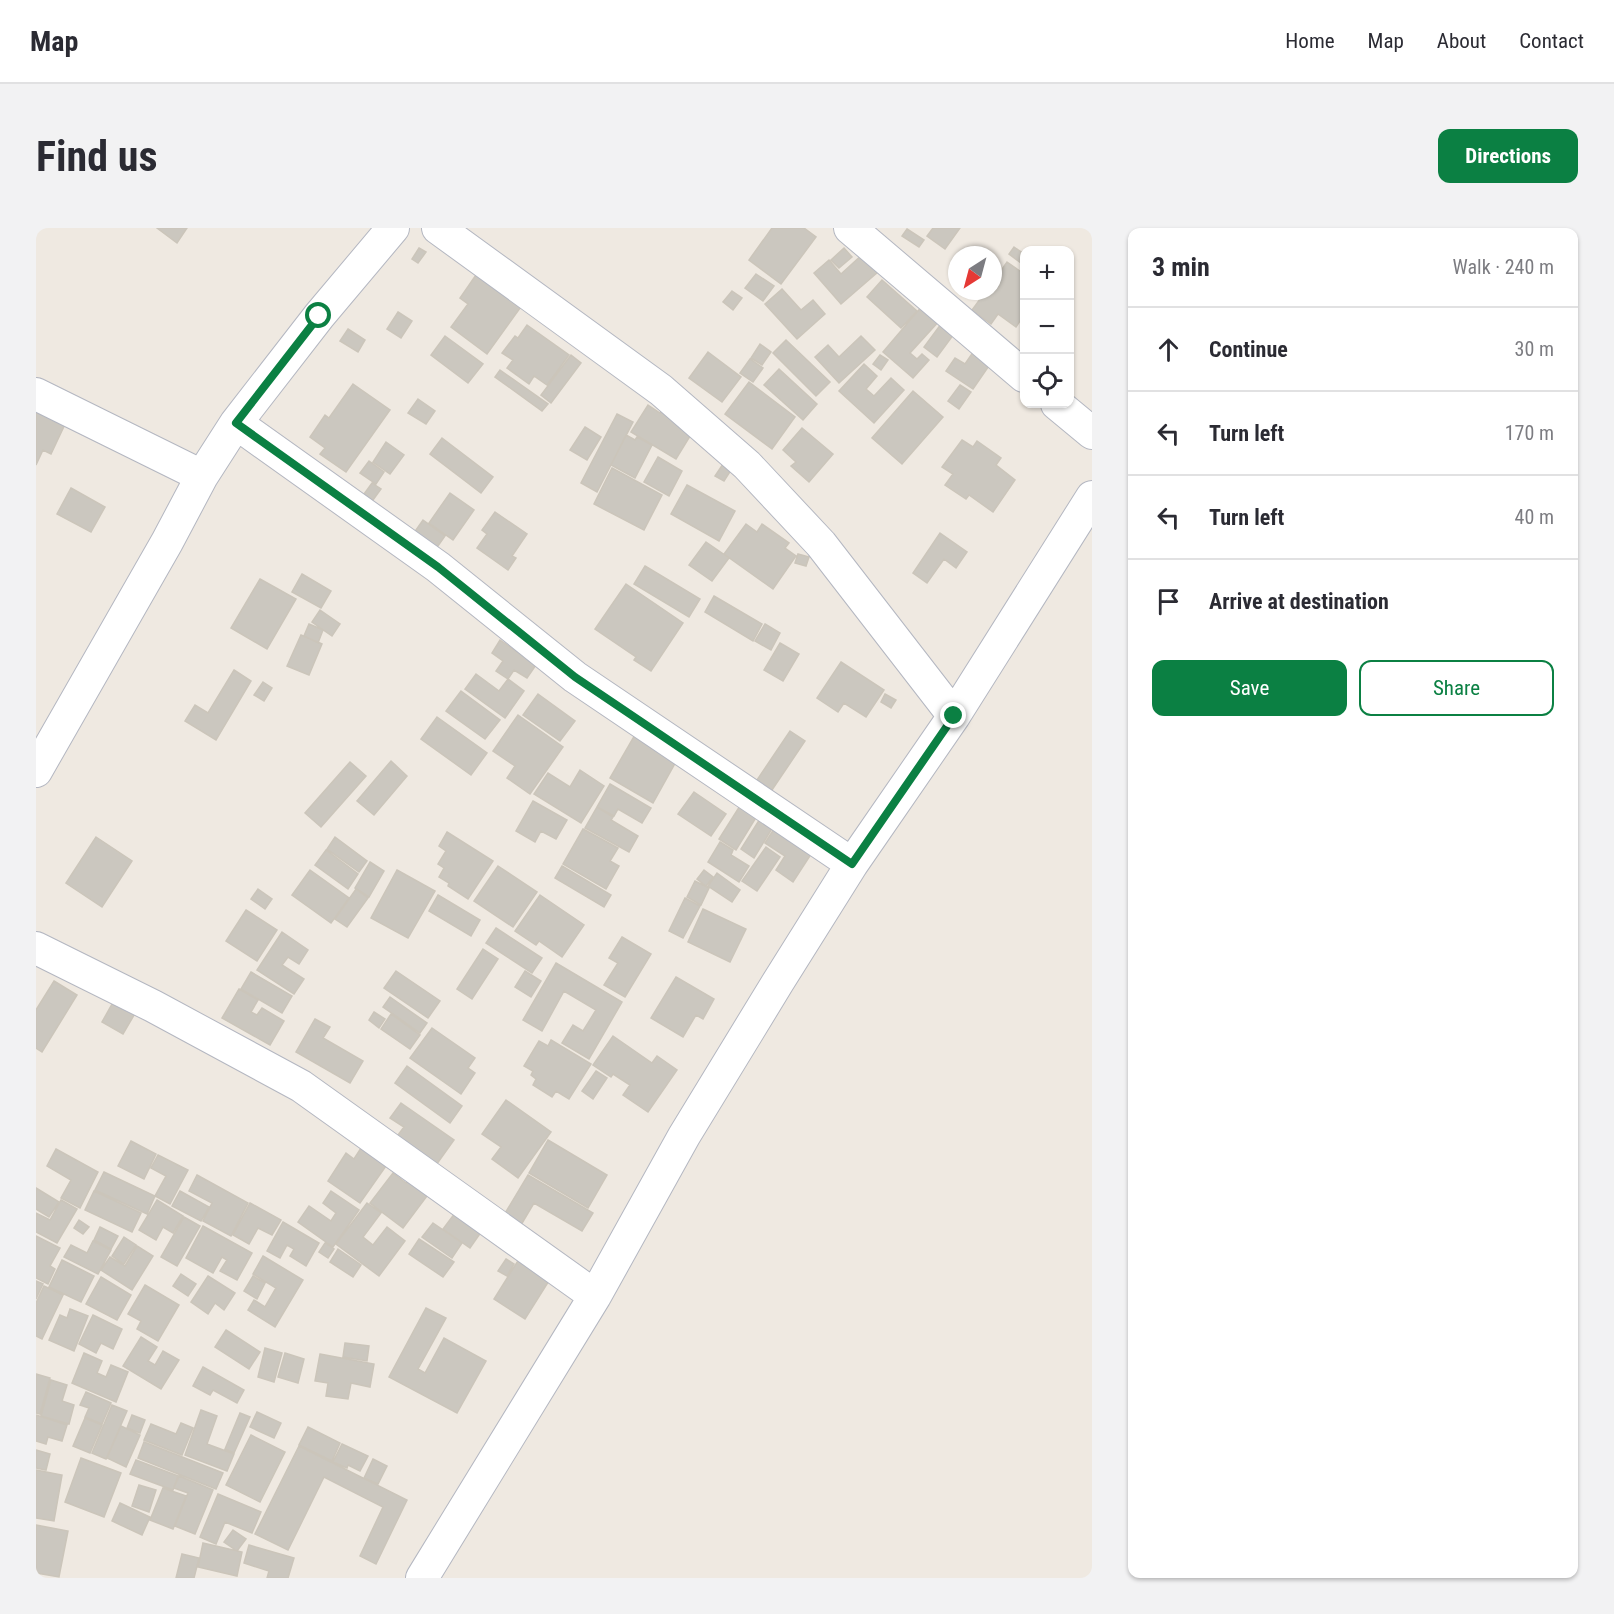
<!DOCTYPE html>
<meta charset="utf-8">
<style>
:root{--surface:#fff;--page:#f2f2f3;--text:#2b2b33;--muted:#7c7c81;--line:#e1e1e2;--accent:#0b8043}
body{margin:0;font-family:"Roboto Condensed",sans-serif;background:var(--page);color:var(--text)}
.controls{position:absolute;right:18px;top:18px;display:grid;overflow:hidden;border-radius:12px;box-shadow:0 2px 4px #0004}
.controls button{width:54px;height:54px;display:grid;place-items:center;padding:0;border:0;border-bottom:2px solid var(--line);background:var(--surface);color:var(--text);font:30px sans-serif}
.compass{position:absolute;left:912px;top:18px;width:54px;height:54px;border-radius:50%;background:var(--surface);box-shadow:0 2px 4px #0004;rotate:216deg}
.stop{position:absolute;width:18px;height:18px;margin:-14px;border:4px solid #0b8043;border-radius:50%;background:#fff}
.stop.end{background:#0b8043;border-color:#fff;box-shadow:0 2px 6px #0008}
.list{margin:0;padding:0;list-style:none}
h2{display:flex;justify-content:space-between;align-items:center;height:78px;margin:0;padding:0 24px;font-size:26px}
h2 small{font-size:20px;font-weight:400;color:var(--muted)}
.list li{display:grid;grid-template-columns:39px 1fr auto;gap:18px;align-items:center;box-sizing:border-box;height:84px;padding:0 24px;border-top:2px solid var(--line)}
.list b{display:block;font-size:22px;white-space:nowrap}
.list em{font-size:20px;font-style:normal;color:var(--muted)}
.actions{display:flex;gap:12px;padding:18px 24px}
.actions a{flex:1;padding:14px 0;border:2px solid var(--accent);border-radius:12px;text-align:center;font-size:21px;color:var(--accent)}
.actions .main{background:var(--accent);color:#fff}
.icon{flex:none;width:33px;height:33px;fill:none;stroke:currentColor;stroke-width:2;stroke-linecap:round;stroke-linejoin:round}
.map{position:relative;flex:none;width:1056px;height:1350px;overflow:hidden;border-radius:12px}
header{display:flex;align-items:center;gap:36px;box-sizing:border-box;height:84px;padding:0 30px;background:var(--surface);border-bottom:2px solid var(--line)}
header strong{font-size:28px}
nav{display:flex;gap:33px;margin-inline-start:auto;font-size:21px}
.intro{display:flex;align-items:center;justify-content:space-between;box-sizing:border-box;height:144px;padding:0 36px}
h1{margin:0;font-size:42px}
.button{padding:15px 27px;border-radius:12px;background:var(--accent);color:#fff;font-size:21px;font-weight:700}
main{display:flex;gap:36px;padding:0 36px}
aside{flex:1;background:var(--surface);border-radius:12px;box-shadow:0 2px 4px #0004}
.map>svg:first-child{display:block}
.building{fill:#cbc7bf;stroke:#cbc5ba;stroke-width:1.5}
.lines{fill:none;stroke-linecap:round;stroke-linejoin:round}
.minor-casing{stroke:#b4b7c1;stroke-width:34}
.minor{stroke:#fff;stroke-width:32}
.route{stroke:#0b8043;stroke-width:8}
</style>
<header>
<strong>Map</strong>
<nav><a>Home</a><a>Map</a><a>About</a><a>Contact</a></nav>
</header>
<div class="intro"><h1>Find us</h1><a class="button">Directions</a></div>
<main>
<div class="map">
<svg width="1056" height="1350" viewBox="0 0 1056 1350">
<rect width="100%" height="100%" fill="#efe9e1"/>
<path class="building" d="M121 0H151L141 15Z
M736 0H768L780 9 745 56 713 32Z
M897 0H924L909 21 891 8Z
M871 1 888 12 883 19 866 8Z
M978 19 988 26V30L985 35 973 26Z
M383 20 390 24 382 35 376 31Z
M808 20 816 29 803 40 795 32Z
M827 26 842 44 805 76 778 45 793 32 805 46Z
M971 34 988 46V62L987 63 988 64V87L980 99 962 86 955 96 936 82 950 63H957V54Z
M442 44 487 76 451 126 415 99 432 76 424 70Z
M720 46 738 58 727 73 709 60Z
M846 52 881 83 865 100 831 69Z
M746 61 765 82 777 72 789 86 761 111 729 76Z
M696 63 706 70 697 82 687 74Z
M887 77 904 92 874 125 881 131 886 126 893 132 877 150 847 124Z
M362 84 376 93 365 110 351 101Z
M905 96 918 106 901 129 888 119Z
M491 97 533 127 511 157 498 148 493 156 471 140 477 132 466 125 479 108 482 110Z
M312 101 329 112 322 124 304 113Z
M409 108 447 136 432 155 395 127Z
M825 108 839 122 803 155 779 129 792 117 803 129Z
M750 112 794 154 780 168 737 125Z
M724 116 735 124 726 137 715 130Z
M940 120 957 132 937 161 910 143 919 130 929 136Z
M672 124 705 149 686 174 653 150Z
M535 127 545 135 515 175 505 167Z
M844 127 852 132 845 142 837 136Z
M714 131 727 140 717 154 704 145Z
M828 136 841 148 830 161 838 168 855 150 868 162 838 195 803 163Z
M743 141 781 176 767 192 728 157Z
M464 142 512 176 506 183 459 149Z
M713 154 759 189 736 221 689 186Z
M317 156 354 182 310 244 284 226 289 220 274 209 289 187 293 190Z
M924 157 935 164 923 181 912 173Z
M877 163 907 189 866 236 836 210Z
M382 171 399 183 390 196 372 185Z
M612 177 624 185 627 180 656 205 640 231 595 204Z
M0 179 30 194 15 226 7 222 0 237Z
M581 186 597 194 561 264 545 255Z
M549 199 565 209 551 232 534 222Z
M766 200 797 226 773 254 755 238 760 234 747 222Z
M590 207 599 212 601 209 616 217 599 250 575 237Z
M406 210 457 249 445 265 394 226Z
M926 212 937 219 941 213 965 230 960 237 979 252 957 284 933 267 930 271 909 257 917 246 906 239Z
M350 214 368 227 354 246 337 234Z
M622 229 646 243 633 268 608 254Z
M333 233 348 244 340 256 324 245Z
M689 233 697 239 688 253 679 248Z
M576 240 626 267 608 302 558 276Z
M336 255 345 261 337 272 328 266Z
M651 257 699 283 683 313 635 286Z
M35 260 69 279 55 304 21 286Z
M414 265 438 282 417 312 393 295Z
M459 284 491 306 476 328 480 330 472 342 441 320 451 306 446 302Z
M387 292 409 308 397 325 375 309Z
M710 296 721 304 726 296 753 315 749 320 760 328 737 361 688 326Z
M904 305 931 324 920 340 908 331 891 355 877 345Z
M670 314 693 330 676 353 653 337Z
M762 326 773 329 770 338 759 335Z
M609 338 664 371 653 389 598 356Z
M266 346 295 363 285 380 256 364Z
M224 351 260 371 231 421 195 400Z
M590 356 647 395 615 443 598 432 600 429 559 401Z
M678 368 726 396 717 413 669 384Z
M284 382 304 396 296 408 276 394Z
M273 396 287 402 282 415 268 408Z
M729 396 744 405 735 422 719 413Z
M265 407 286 416 273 447 251 438Z
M464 412 500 437 491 450 478 442 472 451 460 443 467 433 456 425Z
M744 415 763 426 747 453 728 442Z
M805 434 848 462 830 489 808 475 802 484 781 470Z
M198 442 215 453 180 512 149 493 159 477 172 485Z
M440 446 463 463 472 451 488 463 469 490 429 461Z
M227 454 236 460 228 473 218 467Z
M425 463 464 492 449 511 410 483Z
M502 466 539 493 524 513 487 487Z
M849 466 860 472 855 480 845 474Z
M482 487 527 519 494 566 471 550 479 538 457 523Z
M401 489 451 525 435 547 385 511Z
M754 503 769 513 736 562 721 552Z
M600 505 642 530 617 575 574 550Z
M355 533 371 548 338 587 321 573Z
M314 534 330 548 285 599 269 585Z
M544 542 568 558 545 595 498 566 512 545 534 559Z
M574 556 615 580 606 595 582 581 578 588 561 579Z
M658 564 690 586 675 608 642 586Z
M497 573 531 592 520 611 505 603 499 614 480 603Z
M707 573 724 583 700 622 683 611Z
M561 579 577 589 575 592 602 608 593 624 549 600Z
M727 586 740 594 718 630 705 621Z
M743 593 781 617 757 654 740 642 749 628 729 615Z
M547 601 582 620 574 633 583 638 570 661 527 636Z
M411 604 457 633 432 671 412 658 413 655 403 649 408 640 402 636 410 623 403 618Z
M60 609 96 633 66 679 30 655Z
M299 609 331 633 323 644 291 621Z
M684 614 697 622 695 627 713 638 703 654 672 634Z
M730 619 744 629 721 663 706 653Z
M290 622 322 646 312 661 279 637Z
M334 634 348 643 333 669 319 660Z
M462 638 501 664 477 699 438 673Z
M526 638 575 667 568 679 519 650Z
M274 642 313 670 295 695 256 667Z
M361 642 399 663 372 710 335 690Z
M668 642 677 649 670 658 661 651Z
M681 645 704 662 696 674 672 658Z
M659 653 673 660 665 677 651 669Z
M222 661 236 671 229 681 215 671Z
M320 661 332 670 311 699 299 691Z
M402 667 444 692 435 708 393 683Z
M504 667 548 697 526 729 503 713 500 717 479 703Z
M649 670 664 678 647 710 633 703Z
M667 681 710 701 694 734 652 714Z
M210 682 241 702 221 733 190 713Z
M460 700 506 730 496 745 450 715Z
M246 704 272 722 263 736 252 729 246 737 268 751 258 766 221 742Z
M586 709 615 726 589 769 568 757 582 735 573 730Z
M447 721 462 731 436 771 421 761Z
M520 735 586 774 553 831 526 815 537 797 547 803 560 782 528 763 506 803 487 792Z
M360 743 404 773 392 790 348 760Z
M489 743 505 753 495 769 479 759Z
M215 744 256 768 246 785 205 761Z
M640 749 678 771 667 791 660 787 647 809 615 790Z
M18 753 41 767 6 824 0 820V782Z
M203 761 222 772 215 784 221 787 226 780 248 793 234 817 186 790Z
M80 769 101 782 87 806 66 794Z
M354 769 391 795 384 805 347 779Z
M338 784 349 791 343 800 333 792Z
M355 786 384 807 374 821 345 801Z
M279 791 294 799 287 810 327 833 314 855 260 824Z
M396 800 439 830 432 840 439 845 425 866 374 830Z
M577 808 616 835 621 828 641 842 612 884 587 867 594 857 577 846 575 849 557 837Z
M515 812 555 836 533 871 520 863 516 869 497 857 500 851 495 847 497 843 488 838 503 813 512 818Z
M371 838 426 878 414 895 359 855Z
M560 843 571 850 557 871 546 863Z
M470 872 515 904 482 950 456 931 465 919 446 906Z
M365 875 418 912 398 940 359 911 368 899 354 890Z
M512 912 571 947 552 980 493 945Z
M95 913 120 926 108 951 82 938Z
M325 920 350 938 324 975 292 953 310 925 318 931Z
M20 921 62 944 44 980 25 970 35 952 11 938Z
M122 927 152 942 134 976 119 968 130 948 115 940Z
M68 944 119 968 111 986 59 962Z
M357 945 370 955 375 949 394 964 367 1000 334 975Z
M161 947 212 975 195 1008 167 993 176 975 153 963Z
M492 947 557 985 546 1003 498 975 485 997 468 987Z
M0 960 23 974 13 989 0 981Z
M58 963 105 985 96 1004 49 982Z
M144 963 173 979 165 993 136 978Z
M295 963 323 982 297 1019 262 994 273 978 295 993 300 985 287 975Z
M25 972 41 981 21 1015 0 1004V985L14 992Z
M121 972 147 988 137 1005 127 999 120 1012 103 1002Z
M214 975 245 992 236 1007 222 1000 213 1016 197 1007Z
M331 975 345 985 327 1009 337 1017 351 999 369 1013 343 1048 300 1016Z
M422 981 448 1000 434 1020 407 1001Z
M148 989 164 998 141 1038 125 1029Z
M43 992 53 999 47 1006 38 1000Z
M247 994 283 1015 270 1038 254 1028 258 1021 251 1017 244 1030 231 1023Z
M397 995 426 1015 416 1030 386 1009Z
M167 998 216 1025 201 1052 184 1043 191 1032 186 1029 177 1045 150 1030Z
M64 999 82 1008 75 1021 58 1012Z
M0 1008 24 1020 14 1038 19 1041 12 1056 0 1050Z
M88 1009 100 1017 88 1036 76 1028Z
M383 1011 418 1034 407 1049 373 1026Z
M57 1013 75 1022 62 1046 28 1029 35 1017 51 1025Z
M289 1015 298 1021 292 1030 283 1024Z
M101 1018 117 1028 96 1062 65 1042 74 1029 89 1038Z
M302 1021 325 1037 317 1049 294 1034Z
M227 1028 267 1052 239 1099 212 1082 218 1072 229 1079 240 1060 217 1046Z
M485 1028 516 1048 489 1091 458 1071Z
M470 1031 478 1036 471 1048 462 1043Z
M26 1032 58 1048 45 1074 13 1059Z
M145 1046 160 1056 152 1068 137 1058Z
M172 1048 199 1065 188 1082 179 1075 172 1086 155 1074Z
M217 1048 229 1055 221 1071 208 1063Z
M65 1049 95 1067 81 1092 50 1076Z
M0 1053 7 1056 0 1071Z
M109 1057 143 1077 122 1113 101 1101 105 1093 92 1086Z
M8 1058 27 1067 6 1111 0 1108V1075Z
M390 1080 410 1090 382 1141 389 1145 408 1110 450 1133 421 1185 353 1149Z
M34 1081 52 1088 38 1123 13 1112 24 1087 31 1090Z
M57 1087 86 1101 77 1121 65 1115 60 1125 43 1116Z
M190 1102 224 1124 213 1141 179 1119Z
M105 1109 121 1119 112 1133 119 1137 127 1123 143 1132 125 1161 87 1138Z
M309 1115 333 1118 331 1133 307 1129Z
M229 1120 246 1125 238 1154 222 1149Z
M48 1125 66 1133 61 1145 70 1149 75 1137 92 1144 80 1174 36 1155Z
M249 1125 268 1131 262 1155 242 1149Z
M284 1126 338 1136 334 1159 315 1155 312 1171 290 1168 292 1155 279 1153Z
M167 1139 208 1162 201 1175 177 1162 174 1167 157 1158Z
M0 1146 14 1150 4 1186 0 1185Z
M15 1152 31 1157 26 1173 38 1177 33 1196 5 1188Z
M50 1164 75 1175 66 1196 49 1189 53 1180 44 1177Z
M76 1177 91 1183 70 1231 56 1225Z
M165 1182 181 1188 171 1216 198 1226 191 1243 149 1227Z
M221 1184 245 1195 238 1210 214 1199Z
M204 1185 214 1189 198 1225 189 1221Z
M0 1187 31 1197 26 1213 12 1209 10 1216 0 1213Z
M96 1187 109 1192 104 1205 91 1200Z
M49 1190 66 1197 54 1225 37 1218Z
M145 1195 157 1200 146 1227 108 1212 115 1196 140 1206Z
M85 1198 104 1207 90 1239 71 1230Z
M272 1199 304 1215 296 1233 263 1217Z
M215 1207 249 1224 224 1274 190 1257Z
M108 1214 187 1245 180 1261 102 1230Z
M306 1216 332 1228 324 1243 312 1237 311 1240 297 1234Z
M263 1218 371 1272 340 1336 324 1328 347 1279 288 1249 252 1322 219 1306Z
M0 1222 14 1226 10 1242 0 1240Z
M45 1230 85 1245 68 1289 29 1274Z
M337 1231 351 1238 342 1256 328 1250Z
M100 1232 142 1248 137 1262 94 1246Z
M0 1242 26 1247 18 1293 0 1290Z
M143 1248 177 1262 159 1306 139 1298 152 1265 138 1260Z
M103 1257 120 1262 113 1284 96 1278Z
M127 1260 150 1268 137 1301 114 1292Z
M182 1266 225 1284 216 1305 189 1294 180 1316 164 1309Z
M84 1275 114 1289 106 1307 76 1293Z
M0 1297 32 1303 23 1349 0 1345Z
M197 1302 210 1311 201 1323 188 1314Z
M167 1315 206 1324 201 1348 162 1339Z
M213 1317 258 1330 252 1350H231L233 1343 208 1335Z
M146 1326 163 1330 158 1350H140Z"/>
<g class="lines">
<g class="minor-casing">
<path id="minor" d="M402 0 625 162 711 237 785 316 918 488
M814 0 988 148
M0 166 166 248
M1021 176 1056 205
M200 195 402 339 539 449 816 636
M0 543 131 314 166 248 200 195 283 88 357 0
M0 720 117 778 265 858 559 1068
M386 1350 559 1068 648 908 742 754 816 636 918 488 1056 269"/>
</g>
<use href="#minor" class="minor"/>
</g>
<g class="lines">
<path class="route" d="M283 88 200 195 402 339 539 449 816 636 918 488"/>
</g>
</svg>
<div class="controls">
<button>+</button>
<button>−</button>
<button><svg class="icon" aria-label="locate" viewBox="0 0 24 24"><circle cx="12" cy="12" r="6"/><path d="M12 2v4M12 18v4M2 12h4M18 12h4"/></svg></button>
</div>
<svg class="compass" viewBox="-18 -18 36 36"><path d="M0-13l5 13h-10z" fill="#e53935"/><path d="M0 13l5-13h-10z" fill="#7c7c81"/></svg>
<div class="stop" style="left:283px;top:88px"></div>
<div class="stop end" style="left:918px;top:488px"></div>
</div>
<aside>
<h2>3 min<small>Walk · 240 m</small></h2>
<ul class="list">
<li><svg class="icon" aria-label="ahead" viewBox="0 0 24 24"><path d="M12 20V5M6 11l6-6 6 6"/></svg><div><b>Continue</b></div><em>30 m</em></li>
<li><svg class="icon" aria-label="left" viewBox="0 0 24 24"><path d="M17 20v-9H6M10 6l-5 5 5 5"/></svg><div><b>Turn left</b></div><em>170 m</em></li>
<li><svg class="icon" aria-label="left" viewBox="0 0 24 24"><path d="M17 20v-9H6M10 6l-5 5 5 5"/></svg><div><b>Turn left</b></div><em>40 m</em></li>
<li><svg class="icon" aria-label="arrive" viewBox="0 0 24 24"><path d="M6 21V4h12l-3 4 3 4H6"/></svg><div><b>Arrive at destination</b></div></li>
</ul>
<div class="actions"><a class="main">Save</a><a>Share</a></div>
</aside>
</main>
